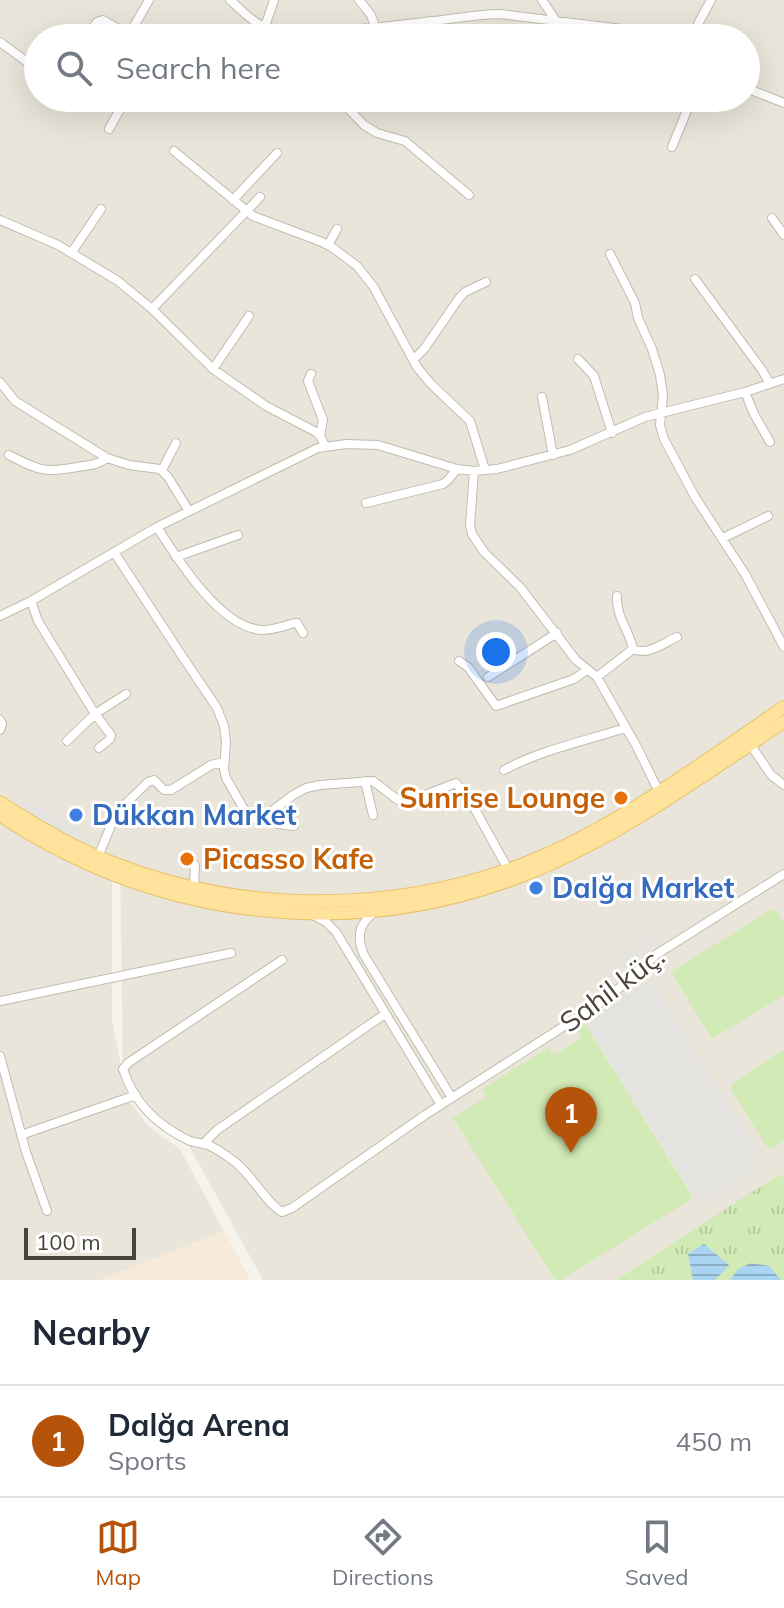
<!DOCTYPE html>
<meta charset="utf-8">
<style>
:root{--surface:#fff;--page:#f2f2f3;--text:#1f2937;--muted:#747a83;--line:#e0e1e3;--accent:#b45309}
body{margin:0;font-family:Mulish,sans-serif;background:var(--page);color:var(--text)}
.scale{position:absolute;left:24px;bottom:20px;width:112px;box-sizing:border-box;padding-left:8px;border:4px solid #4b4439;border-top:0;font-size:22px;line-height:28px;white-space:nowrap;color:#4b4439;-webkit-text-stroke:6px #fff;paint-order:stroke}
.you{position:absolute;left:496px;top:652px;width:28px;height:28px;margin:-20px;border:6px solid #fff;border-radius:50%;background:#1a73e8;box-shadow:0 0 0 12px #1a73e833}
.badge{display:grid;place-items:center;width:52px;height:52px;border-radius:50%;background:var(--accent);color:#fff;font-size:26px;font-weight:700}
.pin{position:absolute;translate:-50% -66px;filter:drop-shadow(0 2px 4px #0008)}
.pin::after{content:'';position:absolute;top:42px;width:28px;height:24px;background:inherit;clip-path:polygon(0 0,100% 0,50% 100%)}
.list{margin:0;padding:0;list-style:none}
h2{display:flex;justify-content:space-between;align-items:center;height:104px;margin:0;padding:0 32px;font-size:34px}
h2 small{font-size:26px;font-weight:400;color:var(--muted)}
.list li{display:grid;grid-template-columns:52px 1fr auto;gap:24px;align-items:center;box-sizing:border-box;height:112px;padding:0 32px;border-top:2px solid var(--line)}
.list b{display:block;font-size:30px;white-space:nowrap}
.list p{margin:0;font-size:26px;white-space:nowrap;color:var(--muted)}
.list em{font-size:26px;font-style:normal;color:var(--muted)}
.icon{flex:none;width:44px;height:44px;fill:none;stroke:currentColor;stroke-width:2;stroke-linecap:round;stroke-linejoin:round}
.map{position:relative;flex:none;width:784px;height:1280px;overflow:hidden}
.search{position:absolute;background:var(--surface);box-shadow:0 8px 32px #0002;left:24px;right:24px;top:24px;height:88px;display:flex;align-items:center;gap:20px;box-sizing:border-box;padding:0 28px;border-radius:44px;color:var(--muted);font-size:30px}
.sheet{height:216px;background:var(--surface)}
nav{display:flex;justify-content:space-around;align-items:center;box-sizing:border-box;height:112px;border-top:2px solid var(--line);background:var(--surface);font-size:22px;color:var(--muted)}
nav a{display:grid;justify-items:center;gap:4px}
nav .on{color:var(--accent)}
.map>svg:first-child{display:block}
.residential{fill:#eae5da;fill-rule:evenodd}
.commercial{fill:#f7ead8}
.grass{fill:#d2eab5}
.park{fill:url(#park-tufts)}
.parking{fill:#e5e3e0}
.water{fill:url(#water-rules)}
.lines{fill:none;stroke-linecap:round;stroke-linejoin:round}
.minor-casing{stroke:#c2bbae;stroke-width:10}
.primary-casing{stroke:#e6c16a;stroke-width:14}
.minor{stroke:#fff;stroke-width:8}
.primary{stroke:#ffe39c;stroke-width:12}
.food-dot{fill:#e8710a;stroke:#fff;stroke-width:3}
.shop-dot{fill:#3f7fe0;stroke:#fff;stroke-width:3}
.labels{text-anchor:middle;stroke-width:6;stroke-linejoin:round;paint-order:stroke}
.food-label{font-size:28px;font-weight:bold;fill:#c56008;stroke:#fff;text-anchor:end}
.shop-label{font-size:28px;font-weight:bold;fill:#366cbe;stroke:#fff;text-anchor:start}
.street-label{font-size:28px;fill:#4b4439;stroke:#fff}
</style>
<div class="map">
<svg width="784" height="1280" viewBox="0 0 784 1280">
<defs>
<pattern id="park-tufts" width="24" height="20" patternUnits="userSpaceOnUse" patternTransform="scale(2)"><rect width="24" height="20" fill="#d2eab5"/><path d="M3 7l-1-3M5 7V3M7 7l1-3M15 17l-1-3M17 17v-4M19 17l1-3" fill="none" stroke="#b6ca9c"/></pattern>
<pattern id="water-rules" width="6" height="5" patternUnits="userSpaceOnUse" patternTransform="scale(2)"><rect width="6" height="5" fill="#a9d4f2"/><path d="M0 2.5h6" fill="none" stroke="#8caec5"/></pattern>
</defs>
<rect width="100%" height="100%" fill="#f6f3ec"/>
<path class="residential" d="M0 0H784V1280H263L184 1137 150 1116 123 1069 120 862 48 826 0 793ZM38 38H746V98H38Z
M0 820 74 863 112 880V1019L127 1098 147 1125 180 1149 250 1280H0Z"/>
<path class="commercial" d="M224 1231 250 1280H99Z"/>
<path class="grass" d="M774 908 784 924V995L712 1039 671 972Z
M585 1024 693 1198 574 1272 561 1280H555L453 1118 486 1097 482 1089 549 1047 554 1055 582 1037 578 1029Z
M784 1049V1140L773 1148 766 1146 731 1089 733 1083Z"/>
<path class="park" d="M780 1174 784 1180V1280H616Z"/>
<path class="parking" d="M28 799 61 821 64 816 80 827 72 839 23 808Z
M654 934 661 943 626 964 620 955Z
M651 980 752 1143 755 1150V1161L747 1177 701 1207 585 1021Z"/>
<path class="water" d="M704 1244 729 1265 715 1280H693L688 1254Z
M751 1263 769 1266 781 1280H730L738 1269Z"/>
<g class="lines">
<g class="minor-casing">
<path id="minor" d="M230 0C248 16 257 28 282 32 332 33 383 27 432 21 455 19 477 14 500 14L630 30 656 38
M359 0 371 15 375 27
M542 0 556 21
M129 35 149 0
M84 38 97 22 103 20 134 38
M261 38 274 0
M694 38 698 24 711 0
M0 42 38 70
M746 88 784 103
M338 98 364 125 377 133 405 141 469 195
M109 129 123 104 122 98
M672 147 692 98
M174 151 253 216 322 242 333 248 357 266 373 286 417 367 430 383 470 421 485 470
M233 200 277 153
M772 218 784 235
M0 220 58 245 118 281 152 309 213 369 266 406 316 432 320 436 325 446
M328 245 337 229
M72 252 101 209
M610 254 635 303 638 318 652 349 660 375 663 396 660 425 664 439 695 497 745 574 784 647
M695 279 762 370 770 384
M152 309 260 197
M578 359 594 376 612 433
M413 360 424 349 460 297 465 292 486 282
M213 369 249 316
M311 374 308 381 323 420 320 436
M0 382 15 401 107 458 129 465 160 469 168 477 189 511
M745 392 754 414 770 442
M542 397 553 455
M9 455C41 472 46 473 83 466 92 465 99 464 107 458
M162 470 176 443
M474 471 470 525 472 534 484 552 520 587 576 660 597 677 637 747 659 792
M366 503 443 484 448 480 457 469
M157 527C178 560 221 629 263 630 274 630 284 626 294 623H297L303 633
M723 538 768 516
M114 552 180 653 217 708 224 726 226 742 224 769 226 778 249 818 258 820 263 818 293 795 306 788 320 785 373 781 398 800 407 802 456 783 472 804 508 869
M176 557 238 535
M31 601 38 621 95 714 111 735 110 739 99 748
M0 616 31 601 157 527 318 448 346 444 378 445 457 469 474 471 497 469 570 450 645 417 745 392 784 379
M633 649C648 656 663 643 677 637
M459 661 468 667 496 706 574 679 587 670
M488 677 557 633
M597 677 633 649C629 629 616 618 617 596
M0 720 2 724 0 730
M67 741 95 714 126 694
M750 744 771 775 784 785
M504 770C541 750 585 741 625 728
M365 781 373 815
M268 815 278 824 294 826
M98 857 116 813 148 782 154 780 164 790H171L211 765 224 762
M194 887 195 865
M376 911C359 923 356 936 364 955L452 1098
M313 915 326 922 336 932 441 1105
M282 960 128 1063 123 1069C134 1104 158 1126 190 1141 196 1143 202 1143 208 1145 218 1149 227 1156 235 1162 252 1175 267 1204 282 1212L292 1208 425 1115 608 998 657 954 784 874
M0 1001 231 953
M0 1056 26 1152 47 1211
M21 1135 136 1095
M203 1144 217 1130 385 1014"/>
</g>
<g class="primary-casing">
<path id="primary" d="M0 802C35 825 72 847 111 862 244 915 399 914 531 861 623 823 703 762 784 707
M0 815C159 921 356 944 534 871 624 834 703 775 784 722"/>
</g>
<use href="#minor" class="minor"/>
<use href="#primary" class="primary"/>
</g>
<g class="food-dot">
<circle cx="621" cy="798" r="8"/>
<circle cx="187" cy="859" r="8"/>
</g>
<g class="shop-dot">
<circle cx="76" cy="815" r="8"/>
<circle cx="536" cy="888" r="8"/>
</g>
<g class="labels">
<g class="food-label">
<text x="605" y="808">Sunrise Lounge</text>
<text x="203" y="869" text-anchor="start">Picasso Kafe</text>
</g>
<g class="shop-label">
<text x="92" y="825">Dükkan Market</text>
<text x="552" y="898">Dalğa Market</text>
</g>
<g class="street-label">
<text transform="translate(612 989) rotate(-37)" y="10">Sahil küç.</text>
</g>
</g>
</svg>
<div class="scale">100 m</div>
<div class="you"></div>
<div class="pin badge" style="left:571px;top:1153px">1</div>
<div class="search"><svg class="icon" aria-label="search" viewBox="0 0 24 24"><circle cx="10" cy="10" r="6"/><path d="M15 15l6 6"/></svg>Search here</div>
</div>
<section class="sheet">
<h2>Nearby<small></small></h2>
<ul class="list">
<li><span class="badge">1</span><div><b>Dalğa Arena</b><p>Sports</p></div><em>450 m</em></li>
</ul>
</section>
<nav>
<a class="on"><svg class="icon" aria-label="map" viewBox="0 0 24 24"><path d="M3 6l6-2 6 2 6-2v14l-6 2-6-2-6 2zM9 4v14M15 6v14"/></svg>Map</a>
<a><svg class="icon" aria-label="directions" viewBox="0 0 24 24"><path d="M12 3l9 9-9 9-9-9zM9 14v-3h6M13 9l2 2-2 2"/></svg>Directions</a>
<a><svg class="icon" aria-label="saved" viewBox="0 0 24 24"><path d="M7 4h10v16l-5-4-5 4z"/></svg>Saved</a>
</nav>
